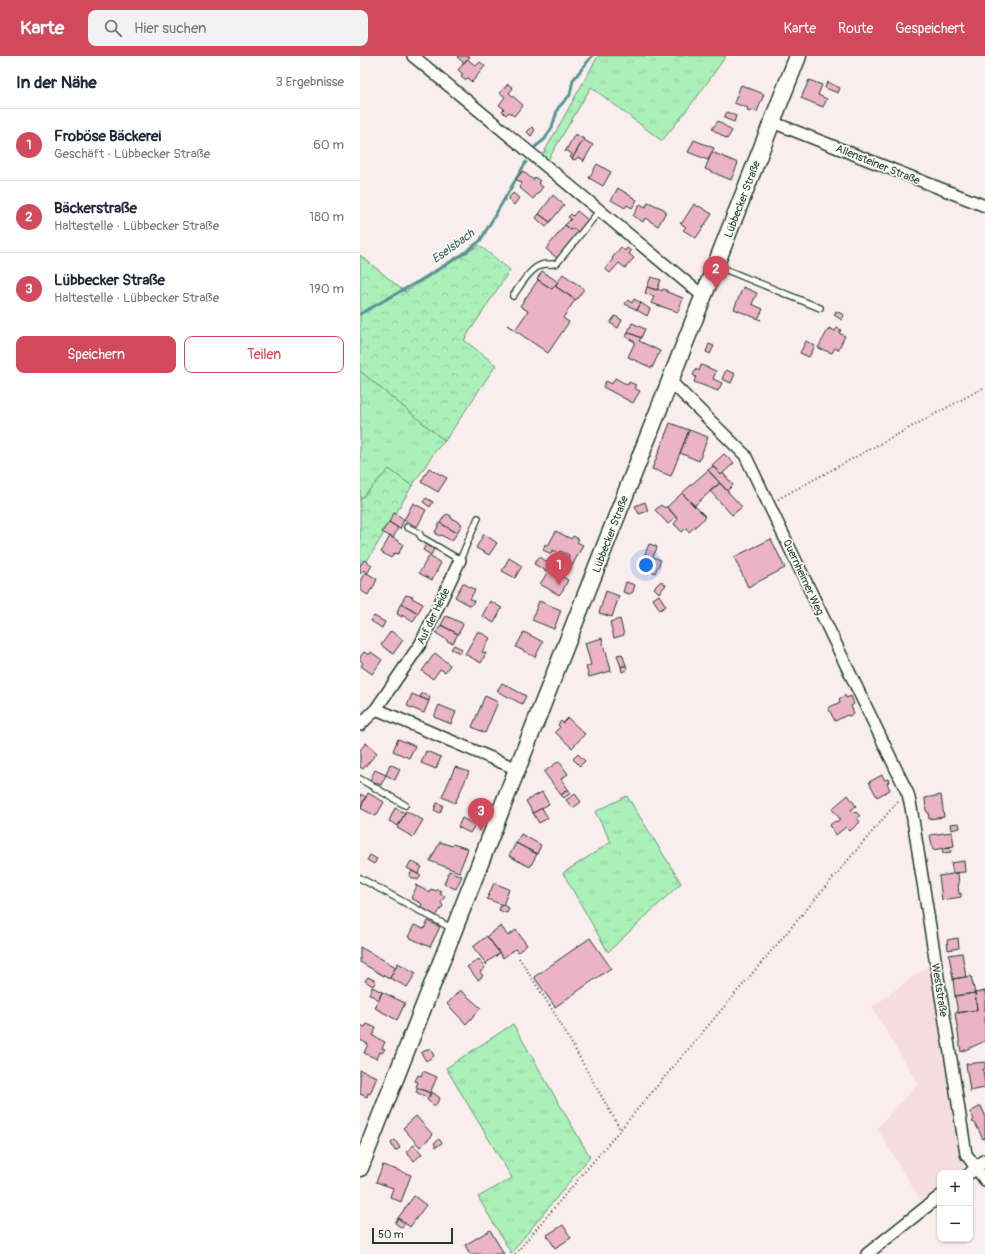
<!DOCTYPE html>
<html lang="de">
<meta charset="utf-8">
<style>
:root{--surface:#fff;--page:#f2f2f3;--text:#1f2937;--muted:#747a83;--line:#e0e1e3;--accent:#d1495b}
body{margin:0;font-family:Pangolin,sans-serif;background:var(--page);color:var(--text)}
.controls{position:absolute;right:12px;bottom:12px;display:grid;overflow:hidden;border-radius:8px;box-shadow:0 1px 3px #0004}
.controls button{width:36px;height:36px;display:grid;place-items:center;padding:0;border:0;border-bottom:1px solid var(--line);background:var(--surface);color:var(--text);font:20px sans-serif}
.scale{position:absolute;left:12px;bottom:10px;width:81px;box-sizing:border-box;padding-left:4px;border:2px solid #1f3d34;border-top:0;font-size:11px;line-height:14px;white-space:nowrap;color:#1f3d34;-webkit-text-stroke:3px #fdfcf7;paint-order:stroke}
.you{position:absolute;left:286px;top:509px;width:14px;height:14px;margin:-10px;border:3px solid #fff;border-radius:50%;background:#1a73e8;box-shadow:0 0 0 6px #1a73e833}
.badge{display:grid;place-items:center;width:26px;height:26px;border-radius:50%;background:var(--accent);color:#fff;font-size:13px;font-weight:700}
.pin{position:absolute;translate:-50% -33px;filter:drop-shadow(0 1px 2px #0008)}
.pin::after{content:'';position:absolute;top:21px;width:14px;height:12px;background:inherit;clip-path:polygon(0 0,100% 0,50% 100%)}
.list{margin:0;padding:0;list-style:none}
h2{display:flex;justify-content:space-between;align-items:center;height:52px;margin:0;padding:0 16px;font-size:17px}
h2 small{font-size:13px;font-weight:400;color:var(--muted)}
.list li{display:grid;grid-template-columns:26px 1fr auto;gap:12px;align-items:center;box-sizing:border-box;height:72px;padding:0 16px;border-top:1px solid var(--line)}
.list b{display:block;font-size:15px;white-space:nowrap}
.list p{margin:0;font-size:13px;white-space:nowrap;color:var(--muted)}
.list em{font-size:13px;font-style:normal;color:var(--muted)}
.actions{display:flex;gap:8px;padding:12px 16px}
.actions a{flex:1;padding:9px 0;border:1px solid var(--accent);border-radius:8px;text-align:center;font-size:14px;color:var(--accent)}
.actions .main{background:var(--accent);color:#fff}
.icon{flex:none;width:22px;height:22px;fill:none;stroke:currentColor;stroke-width:2;stroke-linecap:round;stroke-linejoin:round}
.map{position:relative;flex:none;width:625px;height:1198px;overflow:hidden}
header{display:flex;align-items:center;gap:24px;box-sizing:border-box;height:56px;padding:0 20px;background:var(--accent);color:#fff}
header strong{font-size:19px}
nav{display:flex;gap:22px;margin-inline-start:auto;font-size:14px}
.search{width:280px;height:36px;background:var(--page);display:flex;align-items:center;gap:10px;box-sizing:border-box;padding:0 14px;border-radius:8px;color:var(--muted);font-size:15px}
main{display:flex}
aside{flex:1;background:var(--surface)}
.map>svg:first-child{display:block}
.built{fill:#f6dce1}
.grass{fill:url(#grass-tufts);stroke:#659676}
.forest{fill:url(#forest-crowns);stroke:#659676}
.lines{fill:none;stroke-linecap:round;stroke-linejoin:round}
.stream{stroke:#599596;stroke-width:3}
.building{fill:#ecb3c6;stroke:#1f3d34}
.lane-casing{stroke:#1f3d34;stroke-width:8}
.street-casing{stroke:#1f3d34;stroke-width:14}
.secondary-casing{stroke:#1f3d34;stroke-width:19}
.path{stroke:#1f3d34;stroke-width:2;stroke-dasharray:1 3;stroke-linecap:butt}
.lane{stroke:#fdfcf7;stroke-width:5.5}
.street{stroke:#fdfcf7;stroke-width:11}
.secondary{stroke:#fdfcf7;stroke-width:16}
.labels{text-anchor:middle;stroke-width:3.5;stroke-linejoin:round;paint-order:stroke}
.street-label{font-size:11px;fill:#1f3d34;stroke:#fdfcf7}
.water-label{font-size:12px;font-style:italic;fill:#37625d;stroke:#fdfcf7}
</style>
<header>
<strong>Karte</strong>
<div class="search"><svg class="icon" aria-label="search" viewBox="0 0 24 24"><circle cx="10" cy="10" r="6"/><path d="M15 15l6 6"/></svg>Hier suchen</div>
<nav><a>Karte</a><a>Route</a><a>Gespeichert</a></nav>
</header>
<main>
<aside>
<h2>In der Nähe<small>3 Ergebnisse</small></h2>
<ul class="list">
<li><span class="badge">1</span><div><b>Froböse Bäckerei</b><p>Geschäft · Lübbecker Straße</p></div><em>60 m</em></li>
<li><span class="badge">2</span><div><b>Bäckerstraße</b><p>Haltestelle · Lübbecker Straße</p></div><em>180 m</em></li>
<li><span class="badge">3</span><div><b>Lübbecker Straße</b><p>Haltestelle · Lübbecker Straße</p></div><em>190 m</em></li>
</ul>
<div class="actions"><a class="main">Speichern</a><a>Teilen</a></div>
</aside>
<div class="map">
<svg width="625" height="1198" viewBox="0 0 625 1198">
<defs>
<pattern id="grass-tufts" width="24" height="20" patternUnits="userSpaceOnUse"><rect width="24" height="20" fill="#abefb9"/><path d="M3 7l-1-3M5 7V3M7 7l1-3M15 17l-1-3M17 17v-4M19 17l1-3" fill="none" stroke="#93cea0"/></pattern>
<pattern id="forest-crowns" width="20" height="18" patternUnits="userSpaceOnUse"><rect width="20" height="18" fill="#abefb9"/><path d="M2 6a3 3 0 1 1 6 0M12 15a3 3 0 1 1 6 0" fill="none" stroke="#93cea0"/></pattern>
</defs>
<rect width="100%" height="100%" fill="#faeded"/>
<filter id="ink" filterUnits="userSpaceOnUse"><feTurbulence type="fractalNoise" baseFrequency=".025" numOctaves="2"/><feDisplacementMap in="SourceGraphic" scale="8" xChannelSelector="R" yChannelSelector="G"/><feConvolveMatrix kernelMatrix="1 2 1 2 8 2 1 2 1" color-interpolation-filters="sRGB"/></filter>
<g filter="url(#ink)">
<path class="built" d="M572 907 604 1115 601 1117H580V1134L562 1147 517 1072 558 1028 512 951Z"/>
<path class="grass" d="M238 0H366L337 41 302 85 231 31 188 104 182 100Z
M0 315 85 385 76 394 52 430 29 413 0 444Z
M267 740 321 827 248 896 203 817 251 786 235 756Z
M153 968 230 1101 151 1197 118 1141 152 1122 86 1012Z"/>
<path class="forest" d="M119 189 150 214 104 284 136 309 85 385 0 315V199L45 236Z
M29 413 52 430 0 517V444Z"/>
<g class="lines">
<path class="stream" d="M175 91 185 83 192 71 198 52 210 39 213 24 232 0
M0 258 59 225 103 198 120 185 166 106"/>
</g>
<path class="building" d="M98 0H109L110 1 104 7 97 1Z
M107 3 116 10 120 6 125 10 112 26 107 22 105 24 101 21 103 18 98 14Z
M449 24 462 29 458 39 467 43 463 51 441 42Z
M467 26 480 32 478 37 465 32Z
M148 28 153 32 149 37 163 49 154 60 149 56 146 59 142 55 144 53 139 49 145 41 140 37Z
M381 29 404 38 397 56 391 53 390 56 387 55 388 52 374 47Z
M367 56 376 60 374 66 364 62Z
M358 65 372 75 367 83 352 73Z
M172 71 175 74 171 80 167 76Z
M215 78 224 83V82L212 103 210 101 212 98 206 94 205 96Z
M224 82V84L233 89 223 106 224 104 218 101 215 104 212 103Z
M334 84 354 92 348 104 328 96Z
M352 96 378 107 371 124 345 113Z
M237 108 251 116 243 130 229 122Z
M163 115 173 124 175 121 180 125 178 127 183 131 173 143 159 131 162 127 156 123Z
M258 132 277 144 272 152 267 149 265 152 251 144Z
M153 137 159 142 154 149 148 143Z
M193 139 204 149 190 166 179 158Z
M288 146 304 153 306 156 298 170 285 162 283 166 273 160 280 148 286 151Z
M334 148 338 151 339 150 352 158 336 182 323 174 326 171 320 167H322Z
M217 155 228 164 218 176 213 172 211 174 205 169 211 163 208 161 211 158 213 160Z
M179 158 190 166 186 171 176 162Z
M205 169 211 174 213 172 218 176 197 202 186 193Z
M261 191 265 195 267 192 271 195 269 198 274 202 265 212 259 207 250 217 245 213 253 203 252 202Z
M182 215 198 226 192 233 177 223Z
M203 218 224 233 216 244 195 230Z
M291 221 301 224 297 234 287 231Z
M178 224 192 233 195 230 215 244 203 262 209 266 188 297 147 269 155 274 168 255 160 250Z
M287 231 297 234 298 233 302 235 303 233 307 234V236L323 242 318 256 291 247 294 241 285 237Z
M383 231 397 237 392 248 403 253 398 263 401 264 374 253Z
M274 243 281 247 277 254 265 248 268 244 272 247Z
M281 247 290 253 287 260 277 254Z
M476 255 484 259 482 264 474 259Z
M255 260 262 264 258 272 250 267Z
M272 267 285 273 281 282 268 276Z
M469 272 475 275 477 272 481 274 479 277 485 280 478 294 475 292 472 297 458 292Z
M268 276 281 282 279 285 300 295 292 312 268 301 275 286 266 281Z
M446 285 455 290 449 301 440 297Z
M349 288 354 290 350 298 346 296Z
M341 309 356 315 353 323 362 327 358 335 334 326 336 321 333 319 336 313 339 315Z
M366 314 375 318 371 327 362 323Z
M255 322 268 329 269 326 276 329 274 332 280 335 273 347 243 331 246 325 252 328Z
M310 367 329 374 311 420 292 413Z
M329 374 348 381 339 405 320 397Z
M364 398 374 407 361 419 352 409Z
M353 410 361 419 363 417 373 429 367 435 348 414Z
M69 412 87 422 78 436 61 426Z
M348 414 360 427 335 449V451L322 437Z
M360 427 382 451 372 459 350 435Z
M322 437 346 461 329 476 326 472 322 476 314 468 318 463 307 451Z
M66 442 73 446 70 451 63 446Z
M285 446 288 455 279 458 275 450Z
M53 447 66 454 57 471 44 464Z
M301 449 303 451H307L316 461 308 468 295 454Z
M34 457 44 463 40 473 29 466Z
M87 458 91 460V462L102 468 97 477 80 467 85 459H86Z
M29 466 38 472 33 482 22 476Z
M80 467 97 477 92 485 81 479 80 480 76 478 77 477 75 476Z
M196 475 211 483 213 480 219 483 217 486 223 489 211 512 205 508 209 499 200 495 199 497 193 494 191 498 183 494 185 488 188 490Z
M124 478 137 487 129 499 116 492Z
M30 480 43 488 39 497 37 498 34 497 31 502 21 496Z
M411 483 425 512 388 531 374 501Z
M66 488 74 493 71 499 63 494Z
M289 488 296 490 297 492 293 501 285 498Z
M285 498 301 504 295 517 282 512 285 506 282 505Z
M69 500 81 507 72 524 59 517Z
M179 501 191 508 189 513 208 524 203 534 199 539 180 528 188 516 174 508Z
M149 502 162 510 155 522 142 515Z
M4 504 12 509 7 518 4 514 0 518V510Z
M5 516 17 523 12 534 11 533 8 539 0 534V525Z
M301 525 306 529 299 537 294 532Z
M266 526 275 529 273 536 269 538 263 536Z
M103 527 115 534 110 543 114 545 111 550 95 541Z
M246 535 259 540 252 561 239 557Z
M46 539 53 541 52 542 63 548 58 557 41 547Z
M299 539 306 550 300 554 293 543Z
M130 545 142 552 134 567 122 560Z
M179 545 201 554 194 573 172 564Z
M41 547 58 557 53 566 42 559V561L37 558 38 557 37 556Z
M14 560 25 566 22 572 11 565Z
M86 560 102 567 103 569 98 578 81 569Z
M260 563 264 579 254 582 250 566Z
M81 569 98 578 93 587 87 585V584L76 577Z
M31 575 43 584 33 598 21 589Z
M118 575 130 582 122 596 126 597 121 607 105 598Z
M164 576 183 586 175 601 156 591Z
M242 582 245 596 246 595 251 615 229 621 226 611 231 609 225 587Z
M94 589 102 593 100 597 91 593Z
M4 596 9 599 11 596 22 604 12 618 1 610 3 607 0 604V601Z
M75 597 90 609 85 616 80 613 73 623 62 615Z
M262 598 266 609 261 611 257 599Z
M266 609 267 614 262 616 261 611Z
M142 627 166 640 162 648 137 635Z
M62 637 70 640 69 645 60 641Z
M52 638 69 645 64 657 47 650Z
M485 639 486 642 491 640 494 648 491 650 494 658 488 660 487 659 475 665 468 652 480 646 479 643Z
M125 640 138 646 125 677 112 671Z
M79 649 96 656 91 668 74 661Z
M208 662 225 678 212 692 195 676 200 671 198 669 201 665 203 667Z
M38 683 55 690 49 702 33 695Z
M6 687 17 697 3 713 0 711V694Z
M66 695 81 701 76 713 61 707Z
M218 698 225 705 220 710 213 703Z
M199 705 208 718 201 723 208 733 201 739 184 716Z
M30 708 40 713 35 724 26 719Z
M95 711 109 716 95 747 82 741Z
M15 714 26 719 21 729 10 724Z
M522 719 525 724 528 723 529 726 527 727 530 734 517 741 509 726Z
M208 733 211 737 204 742 201 739Z
M182 736 189 748 173 757 166 745Z
M8 737 24 746 16 760 0 752Z
M0 738 6 741 0 753Z
M215 738 221 746 213 752 206 744Z
M488 739 496 750 491 754 495 757 496 756 500 760 497 762 500 766 490 775 486 771 476 779 470 769 475 765 476 766 480 763 472 753Z
M581 739 584 761 569 763 568 756 566 755 565 742Z
M77 747 83 749 80 757 74 754Z
M35 752 45 757 38 770 29 765Z
M182 752 188 762 179 767 173 757Z
M46 755 63 764 53 781 37 772Z
M102 762 115 769 110 777 98 771Z
M599 767 600 772 591 774 590 768Z
M592 776 594 790 573 794 570 779Z
M161 778 181 789 177 798 156 787Z
M80 786 92 790 93 788 108 793 99 816 70 805Z
M156 787 177 798 170 811 149 800Z
M590 791 591 796 583 797 582 792Z
M10 799 17 803 14 808 7 804Z
M51 805 62 811 58 818 47 812Z
M604 805 605 816 593 817 591 807Z
M52 815 61 820 58 824 49 820Z
M89 815 102 820 96 833 84 828Z
M598 817 599 829H598L599 838 601 837V841L582 844 579 820Z
M134 827 149 833 143 849 127 843Z
M55 829 69 836 71 833 76 835 77 833 81 835 80 838 85 840 81 847 83 850 76 860 61 851 62 848 51 842 57 830Z
M141 848 149 852 147 857 139 854Z
M68 865 80 871 70 891 48 881 54 869 64 873Z
M141 870 148 880 156 874 167 889 158 896 155 893 143 902 127 880Z
M127 880 140 897 126 907 127 909 113 891Z
M230 882 251 912 195 951 174 921Z
M598 882 599 892 588 894 587 884Z
M0 891 36 911 29 923 0 906Z
M602 897 606 921 593 923 589 899Z
M119 903 125 912 120 916 123 920 118 924 107 911Z
M38 907 56 917 47 931 30 922Z
M611 920 615 937 595 940 593 923Z
M8 921 16 925 13 930 5 925Z
M12 931 22 936 19 944 9 938Z
M100 934 121 952 106 968 87 948Z
M625 935V952L624 953 625 956V985L601 996 595 957 617 954 615 937Z
M22 936 45 947 37 964 15 952Z
M615 937 617 954 598 957 595 940Z
M7 968 16 972 13 980 25 986 22 992 25 993 22 997 20 996 17 1003 4 997 8 988 0 984V969L5 971Z
M70 992 74 1000 66 1005 61 997Z
M625 1006V1013H623L625 1032 610 1035 606 1008Z
M0 1014 17 1021 10 1038 8 1037 7 1041 0 1038Z
M63 1015 77 1021 70 1037 56 1031 58 1026 55 1025 58 1019 61 1020Z
M58 1032 70 1037 69 1040 68 1042 56 1036Z
M72 1036 80 1042 75 1050 67 1044Z
M621 1050 625 1059V1082L623 1083 615 1067 612 1066 614 1063 610 1056Z
M56 1060 73 1079 60 1091 43 1072Z
M79 1083 82 1087 76 1091 74 1087Z
M35 1084 40 1092 35 1095 31 1087Z
M54 1089 62 1098 54 1105 46 1096Z
M23 1109 51 1119 41 1146 30 1141 33 1132 16 1126Z
M54 1140 66 1149 50 1171 38 1162Z
M38 1162 45 1167 42 1172 35 1167Z
M203 1169 211 1182 195 1192 187 1179Z
M130 1174 144 1198H110L105 1189Z"/>
<g class="lines">
<g class="lane-casing">
<path id="lane" d="M357 210 460 252
M153 240C160 230 171 210 185 208 189 208 193 209 197 207L240 154
M47 471 59 477 61 481 100 504 118 462
M0 723 45 749
M0 822 93 873"/>
</g>
<g class="street-casing">
<path id="street" d="M53 0 343 240
M412 66 625 150
M310 325 385 399 548 738 551 751 606 1098 625 1124
M16 653 157 713
M0 669 16 653 61 587 100 504
M610 1117 625 1104
M507 1198 580 1140"/>
</g>
<g class="secondary-casing">
<path id="secondary" d="M0 1112 438 0"/>
</g>
<path class="path" d="M418 443 625 331
M159 902 195 958 260 1073
M155 1198 539 744"/>
<use href="#lane" class="lane"/>
<use href="#street" class="street"/>
<use href="#secondary" class="secondary"/>
</g>
</g>
<g class="labels">
<g class="street-label">
<text transform="translate(518 108) rotate(22)" y="4">Allensteiner Straße</text>
<text transform="translate(382 143) rotate(-69)" y="4">Lübbecker Straße</text>
<text transform="translate(250 478) rotate(-69)" y="4">Lübbecker Straße</text>
<text transform="translate(444 521) rotate(65)" y="4">Quernheimer Weg</text>
<text transform="translate(73 560) rotate(-64)" y="4">Auf der Heide</text>
<text transform="translate(580 934) rotate(81)" y="4">Weststraße</text>
</g>
<g class="water-label">
<text transform="translate(93 190) rotate(-36)" y="4">Eselsbach</text>
</g>
</g>
</svg>
<div class="controls">
<button>+</button>
<button>−</button>
</div>
<div class="scale">50 m</div>
<div class="you"></div>
<div class="pin badge" style="left:199px;top:529px">1</div>
<div class="pin badge" style="left:356px;top:233px">2</div>
<div class="pin badge" style="left:121px;top:775px">3</div>
</div>
</main>
